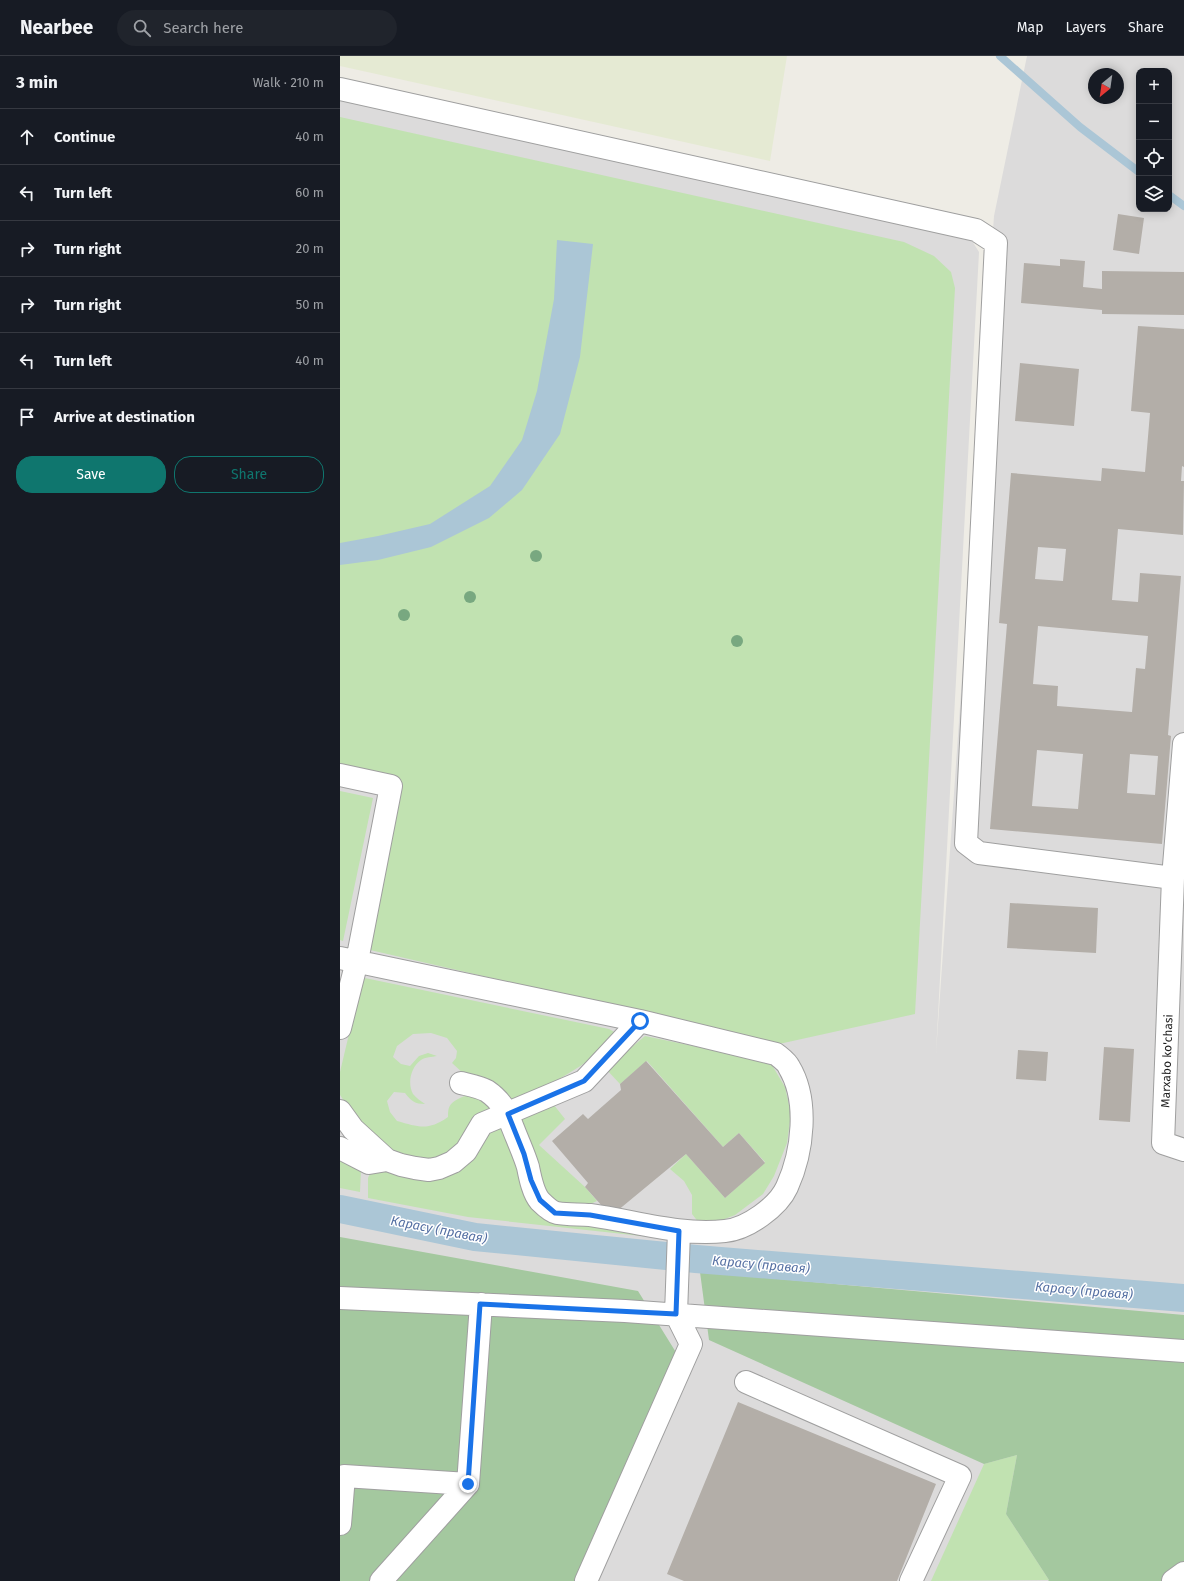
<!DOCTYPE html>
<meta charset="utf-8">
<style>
:root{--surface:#171b24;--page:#20242c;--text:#f1f3f6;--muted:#9ea1a6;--line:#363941;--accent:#0f766e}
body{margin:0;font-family:"Fira Sans",sans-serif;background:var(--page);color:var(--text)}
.controls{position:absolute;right:12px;top:12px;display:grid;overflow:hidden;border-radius:8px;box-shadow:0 2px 10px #0003}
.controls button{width:36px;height:36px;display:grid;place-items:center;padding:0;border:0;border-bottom:1px solid var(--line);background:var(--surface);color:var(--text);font:20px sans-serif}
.compass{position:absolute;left:748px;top:12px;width:36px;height:36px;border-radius:50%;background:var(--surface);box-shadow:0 2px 10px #0003;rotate:209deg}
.stop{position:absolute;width:12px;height:12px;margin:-9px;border:3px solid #1a73e8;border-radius:50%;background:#fff}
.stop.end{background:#1a73e8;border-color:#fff;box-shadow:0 1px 4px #0008}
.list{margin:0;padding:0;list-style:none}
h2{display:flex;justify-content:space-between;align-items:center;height:52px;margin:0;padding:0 16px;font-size:17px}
h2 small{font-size:13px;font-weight:400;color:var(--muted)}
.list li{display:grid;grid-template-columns:26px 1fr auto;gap:12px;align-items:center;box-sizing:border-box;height:56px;padding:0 16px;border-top:1px solid var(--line)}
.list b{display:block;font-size:15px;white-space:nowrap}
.list em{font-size:13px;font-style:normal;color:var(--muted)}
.actions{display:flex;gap:8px;padding:12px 16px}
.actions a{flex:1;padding:9px 0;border:1px solid var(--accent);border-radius:16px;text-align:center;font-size:14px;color:var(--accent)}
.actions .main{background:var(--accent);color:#fff}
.icon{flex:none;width:22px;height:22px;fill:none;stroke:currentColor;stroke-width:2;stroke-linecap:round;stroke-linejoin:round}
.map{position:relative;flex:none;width:844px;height:1525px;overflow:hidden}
header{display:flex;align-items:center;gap:24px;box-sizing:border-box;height:56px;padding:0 20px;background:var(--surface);border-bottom:1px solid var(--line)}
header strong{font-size:19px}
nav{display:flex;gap:22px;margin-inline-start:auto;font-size:14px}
.search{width:280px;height:36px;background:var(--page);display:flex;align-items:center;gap:10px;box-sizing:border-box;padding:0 14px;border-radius:22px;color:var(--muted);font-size:15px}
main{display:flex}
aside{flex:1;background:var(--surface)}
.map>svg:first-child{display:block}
.residential{fill:#dcdbdb;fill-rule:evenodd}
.farmland{fill:#e5ead3}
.grass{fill:#c1e2b1}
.forest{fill:#a4c89f}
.water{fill:#abc6d6}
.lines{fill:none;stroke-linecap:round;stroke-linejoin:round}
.stream{stroke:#abc6d6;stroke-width:8}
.canal{stroke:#abc6d6;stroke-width:28}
.building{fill:#b3aea8;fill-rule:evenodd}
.minor-casing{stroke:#9f9f9f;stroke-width:24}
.minor{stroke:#fff;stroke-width:22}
.tree{fill:#78a880}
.route{stroke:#1a73e8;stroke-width:5}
.labels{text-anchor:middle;stroke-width:3;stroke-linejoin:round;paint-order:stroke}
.street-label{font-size:12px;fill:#1e1e1e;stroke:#fff}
.water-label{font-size:13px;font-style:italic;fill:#5570a3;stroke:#fff}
</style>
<header>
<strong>Nearbee</strong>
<div class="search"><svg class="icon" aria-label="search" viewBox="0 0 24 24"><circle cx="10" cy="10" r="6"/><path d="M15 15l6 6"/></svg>Search here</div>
<nav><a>Map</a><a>Layers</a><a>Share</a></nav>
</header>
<main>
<aside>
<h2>3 min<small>Walk · 210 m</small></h2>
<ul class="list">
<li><svg class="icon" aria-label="ahead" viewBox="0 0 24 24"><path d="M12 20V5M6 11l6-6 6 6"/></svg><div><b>Continue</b></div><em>40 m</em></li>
<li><svg class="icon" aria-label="left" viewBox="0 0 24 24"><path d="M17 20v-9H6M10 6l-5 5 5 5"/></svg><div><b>Turn left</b></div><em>60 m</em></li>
<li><svg class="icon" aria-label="right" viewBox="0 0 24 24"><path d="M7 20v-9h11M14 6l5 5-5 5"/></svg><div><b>Turn right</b></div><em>20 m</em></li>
<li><svg class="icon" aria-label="right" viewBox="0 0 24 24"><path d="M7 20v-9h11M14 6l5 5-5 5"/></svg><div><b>Turn right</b></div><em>50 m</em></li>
<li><svg class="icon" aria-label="left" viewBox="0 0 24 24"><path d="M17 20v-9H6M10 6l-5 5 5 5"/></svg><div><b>Turn left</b></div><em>40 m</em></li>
<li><svg class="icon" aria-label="arrive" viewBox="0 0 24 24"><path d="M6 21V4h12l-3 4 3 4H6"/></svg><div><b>Arrive at destination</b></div></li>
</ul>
<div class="actions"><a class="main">Save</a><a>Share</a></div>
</aside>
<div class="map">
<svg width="844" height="1525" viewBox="0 0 844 1525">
<rect width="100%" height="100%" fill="#eeece5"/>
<path class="residential" d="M687 0H844V1525H0V43L632 185 639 196 596 997 654 160ZM799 15H829V153H799ZM754 18H778V42H754Z"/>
<path class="farmland" d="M0 0H447L430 105 0 10Z"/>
<path class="grass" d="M0 61 564 186 594 200 611 216 615 232 575 958 439 988 30 894 57 737 0 713Z
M0 735 33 742 3 885 0 884Z
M20 921 269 973 276 977C248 1013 206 1030 165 1049L125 1019 112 1007 116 1002 117 995 107 982 91 977 73 978 57 990 53 1001 61 1008 70 1010 79 1000 88 997 97 1000C92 1001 85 1001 81 1004 71 1011 67 1027 73 1038 76 1042 81 1045 85 1048 75 1048 71 1045 65 1037L54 1036 47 1045 50 1056 57 1065C79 1071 88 1075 108 1061 108 1051 109 1048 118 1043 132 1035 143 1042 152 1055L125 1075 108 1101 92 1103 70 1102 50 1098 23 1069 18 1060 8 1051 0 1039V1016L14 957Z
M305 980 416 1003 432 1009 445 1031 451 1058 447 1087 434 1120 423 1138 395 1159 372 1168 359 1167 352 1158V1139L344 1125 330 1113 346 1098 385 1142 425 1106 399 1077 383 1091 307 1005 280 1028 266 1013Z
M210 1044 225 1063 199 1089 245 1131 257 1145 237 1154 201 1141 177 1061Z
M162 1070 185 1136 320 1182 128 1161 28 1142V1122L33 1111 78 1119 141 1076Z
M0 1097 21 1114 20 1136 0 1132Z
M677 1399 666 1458 709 1524 591 1525 644 1408Z"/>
<path class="forest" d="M0 1181 298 1235 337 1298 237 1525H0Z
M360 1216 844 1259V1525H708L709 1524 666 1458 677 1399 644 1408 369 1284Z"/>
<path class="water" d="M217 184 253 188 240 301 220 378 182 434 149 462 91 491 38 504 0 509V487L38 480 90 468 150 430 182 384 197 335 214 243Z"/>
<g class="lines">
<path class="stream" d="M660 0 740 71 799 116
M829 139 844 150"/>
<path class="canal" d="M0 1153 135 1181 356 1203 844 1242"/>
</g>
<path class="building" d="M778 158 804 162 799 198 773 194Z
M720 203 745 205 743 231 762 233V215L844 216V259L762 258V254L681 247 684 207 720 210Z
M798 270 844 273V411L842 410 841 425H844L843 479 778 473 772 544 798 546 800 517 841 520 828 679 831 680 822 788 650 773 667 568 659 567 671 417 761 425 762 412 805 416 810 357 791 355ZM698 491 726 493 723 525 695 523ZM698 570 808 580 805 613 796 612 792 656 717 650 718 630 693 628ZM697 694 743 698 738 753 692 750ZM790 698 818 700 815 739 787 737Z
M680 307 739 313 734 370 675 365Z
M670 847 758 852 756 897 667 892Z
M764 991 794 993 790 1066 759 1064Z
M678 994 708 996 706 1025 676 1023Z
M306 1005 383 1091 399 1077 425 1107 385 1142 346 1098 271 1160 245 1131 248 1127 212 1085 243 1058 248 1063 281 1034 280 1028Z
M398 1346 596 1428 557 1525H344L327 1518Z"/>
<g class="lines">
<g class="minor-casing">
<path id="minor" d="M0 33 636 174 656 187 626 787 639 797 833 822
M844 688 833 822 823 1087 844 1094
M0 719 51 730 17 905 0 972
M0 902 300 965 436 998C441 1002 447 1006 449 1011 469 1044 463 1096 447 1131 438 1151 407 1173 385 1175 339 1180 295 1165 250 1159 239 1158 228 1159 217 1157 212 1156 204 1149 200 1145 193 1137 190 1121 188 1111 185 1101 181 1092 177 1082 169 1063 166 1048 147 1035 140 1031 129 1029 121 1027
M0 1055 13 1073 47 1104 61 1109 75 1112 89 1114 99 1112 113 1106 126 1095 142 1068 244 1025 300 965
M0 1092 29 1107 47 1104
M0 1242 285 1255 844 1295
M406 1326 620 1420 571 1525
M0 1468 4 1420 128 1428
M41 1525 128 1428 141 1248
M246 1525 351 1288 336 1258 339 1175
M833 1525 844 1517"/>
</g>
<use href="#minor" class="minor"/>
</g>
<g class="tree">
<circle cx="196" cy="500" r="6"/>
<circle cx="130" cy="541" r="6"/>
<circle cx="64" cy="559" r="6"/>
<circle cx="397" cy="585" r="6"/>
</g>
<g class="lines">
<path class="route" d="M128 1428 140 1248 336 1258 339 1175 250 1159 215 1157 200 1144 191 1124 184 1098 168 1058 244 1025 300 965"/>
</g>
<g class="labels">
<g class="street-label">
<text transform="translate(827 1005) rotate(-88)" y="4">Marxabo ko'chasi</text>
</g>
<g class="water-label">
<text transform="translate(99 1173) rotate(11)" y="5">Карасу (правая)</text>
<text transform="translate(421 1208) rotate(5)" y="5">Карасу (правая)</text>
<text transform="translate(744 1234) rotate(5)" y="5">Карасу (правая)</text>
</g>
</g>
</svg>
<div class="controls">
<button>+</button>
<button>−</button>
<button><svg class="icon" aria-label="locate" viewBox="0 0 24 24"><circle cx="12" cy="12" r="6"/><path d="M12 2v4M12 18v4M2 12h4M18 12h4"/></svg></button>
<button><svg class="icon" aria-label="layers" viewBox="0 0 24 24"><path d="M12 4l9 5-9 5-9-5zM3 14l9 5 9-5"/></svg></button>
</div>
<svg class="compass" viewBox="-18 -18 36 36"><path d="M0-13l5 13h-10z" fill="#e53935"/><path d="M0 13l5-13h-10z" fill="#9ea1a6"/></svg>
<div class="stop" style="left:300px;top:965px"></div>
<div class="stop end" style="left:128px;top:1428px"></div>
</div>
</main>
